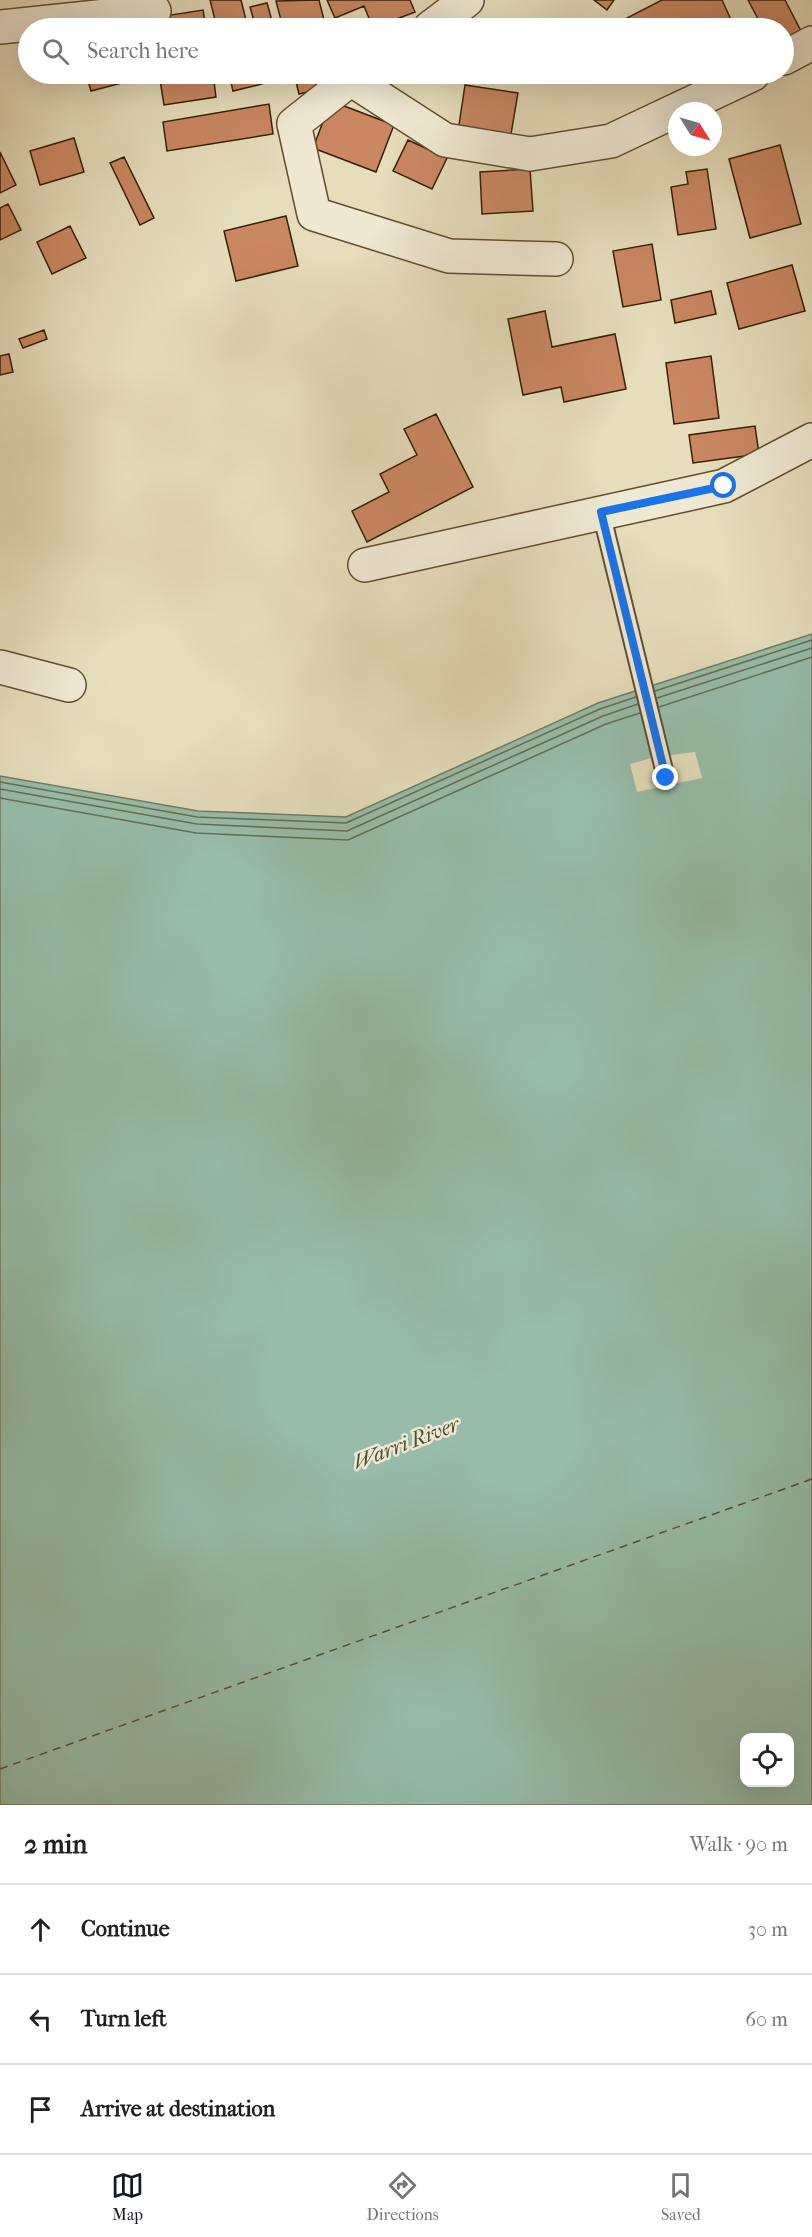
<!DOCTYPE html>
<meta charset="utf-8">
<style>
:root{--surface:#fff;--page:#f2f2f2;--text:#202124;--muted:#757577;--line:#e0e0e0;--accent:#111827}
body{margin:0;font-family:"IM FELL French Canon",serif;background:var(--page);color:var(--text)}
.controls{position:absolute;right:18px;bottom:18px;display:grid;overflow:hidden;border-radius:12px;box-shadow:0 6px 24px #0002}
.controls button{width:54px;height:54px;display:grid;place-items:center;padding:0;border:0;border-bottom:2px solid var(--line);background:var(--surface);color:var(--text);font:30px sans-serif}
.compass{position:absolute;left:668px;top:102px;width:54px;height:54px;border-radius:50%;background:var(--surface);box-shadow:0 6px 24px #0002;rotate:127deg}
.stop{position:absolute;width:18px;height:18px;margin:-14px;border:4px solid #1a73e8;border-radius:50%;background:#fff}
.stop.end{background:#1a73e8;border-color:#fff;box-shadow:0 2px 6px #0008}
.list{margin:0;padding:0;list-style:none}
h2{display:flex;justify-content:space-between;align-items:center;height:78px;margin:0;padding:0 24px;font-size:26px}
h2 small{font-size:20px;font-weight:400;color:var(--muted)}
.list li{display:grid;grid-template-columns:39px 1fr auto;gap:18px;align-items:center;box-sizing:border-box;height:90px;padding:0 24px;border-top:2px solid var(--line)}
.list b{display:block;font-size:22px;white-space:nowrap}
.list em{font-size:20px;font-style:normal;color:var(--muted)}
.icon{flex:none;width:33px;height:33px;fill:none;stroke:currentColor;stroke-width:2;stroke-linecap:round;stroke-linejoin:round}
.map{position:relative;flex:none;width:812px;height:1805px;overflow:hidden}
.search{position:absolute;background:var(--surface);box-shadow:0 6px 24px #0002;left:18px;right:18px;top:18px;height:66px;display:flex;align-items:center;gap:15px;box-sizing:border-box;padding:0 21px;border-radius:33px;color:var(--muted);font-size:22px}
.sheet{height:348px;background:var(--surface)}
nav{display:flex;justify-content:space-around;align-items:center;box-sizing:border-box;height:84px;border-top:2px solid var(--line);background:var(--surface);font-size:16px;color:var(--muted)}
nav a{display:grid;justify-items:center;gap:3px}
nav .on{color:var(--accent)}
.map>svg:first-child{display:block}
.water{fill:#97bdaa;stroke:#707e66;stroke-width:1.5;fill-rule:evenodd}
.pier{fill:#e6ddbb}
.lines{fill:none;stroke-linecap:round;stroke-linejoin:round}
.shore{stroke:#666e55;stroke-width:1.5}
.ferry{stroke:#534e33;stroke-width:1.5;stroke-dasharray:8 6;stroke-linecap:butt}
.building{fill:#ca8762;stroke:#361f00;stroke-width:1.5}
.lane-casing{stroke:#624e2f;stroke-width:20}
.street-casing{stroke:#624e2f;stroke-width:36}
.lane{stroke:#efe9d3;stroke-width:16}
.street{stroke:#efe9d3;stroke-width:33}
.route{stroke:#1a73e8;stroke-width:8}
.labels{text-anchor:middle;stroke-width:5;stroke-linejoin:round;paint-order:stroke}
.water-label{font-size:21px;font-style:italic;fill:#534e33;stroke:#efe9d3}
</style>
<div class="map">
<svg width="812" height="1805" viewBox="0 0 812 1805">
<rect width="100%" height="100%" fill="#e6ddbb"/>
<filter id="stains"><feTurbulence type="fractalNoise" baseFrequency=".00333" numOctaves="4"/><feColorMatrix values="0 0 0 0 .2 0 0 0 0 .09 0 0 0 0 .02 0 0 0 .5 -.17"/></filter>
<radialGradient id="worn" r=".72"><stop offset=".6" stop-color="#630" stop-opacity="0"/><stop offset="1" stop-color="#630" stop-opacity=".3"/></radialGradient>
<path class="water" d="M812 634V1805H0V776L198 811 346 817 598 703ZM744 1738H790V1782H744Z"/>
<path class="pier" d="M695 752 702 778 637 792 630 764 655 757Z"/>
<g class="lines">
<path class="shore" d="M655 691 812 640
M657 698 812 648
M659 707 812 657
M0 782 197 817 346 823 600 709 636 697
M0 789 197 824 347 831 603 716 638 704
M0 798 196 833 348 840 606 724 640 713"/>
<path class="ferry" d="M0 1769 812 1479"/>
</g>
<path class="building" d="M210 0H241L248 28H217Z
M319 0 326 28H283L276 1Z
M327 0H410L415 12 373 28 364 6 335 18Z
M594 0H614L607 10Z
M662 0H722L731 20 714 28H630L625 19Z
M748 0H785L802 33 784 42V28H763Z
M267 3 274 28H256L250 7Z
M203 10 206 28H153L151 18Z
M86 74H136L137 79 91 91Z
M159 74H213L216 97 164 105Z
M229 74H260L262 84 233 91Z
M267 74H285L286 76 269 81Z
M294 74H337L339 84 299 94Z
M465 85 518 93 509 146 457 138Z
M331 101 394 125 376 172 313 148Z
M269 104 273 134 167 151 163 122Z
M74 138 84 172 40 185 30 151Z
M408 140 447 158 432 189 393 171Z
M780 145 801 224 750 238 729 159Z
M0 152 16 185 0 193Z
M124 157 154 218 140 225 110 163Z
M530 169 533 211 482 214 480 172Z
M707 169 716 229 678 235 671 187 688 184 686 172Z
M8 204 21 230 0 240V208Z
M286 216 298 266 236 281 224 231Z
M70 226 86 258 52 274 37 242Z
M652 244 661 300 623 307 613 251Z
M792 265 805 311 739 329 727 283Z
M711 291 716 314 675 323 671 300Z
M545 311 552 347 615 334 626 389 564 402 561 387 523 395 508 319Z
M44 330 47 339 23 348 19 339Z
M9 354 13 372 0 375V356Z
M711 356 719 418 674 424 666 363Z
M436 414 473 487 367 542 352 511 389 492 380 474 417 455 404 429Z
M755 426 759 454 693 463 689 435Z"/>
<g class="lines">
<g class="lane-casing">
<path id="lane" d="M601 512 666 778"/>
</g>
<g class="street-casing">
<path id="street" d="M0 27 154 11
M430 28 467 0
M784 58 812 43
M357 74 294 124 314 214 449 256 556 259
M349 78 445 140 530 154 611 141 753 74
M365 565 724 486 812 440
M0 667 69 685"/>
</g>
<use href="#lane" class="lane"/>
<use href="#street" class="street"/>
</g>
<g class="lines">
<path class="route" d="M666 778 601 512 724 486"/>
</g>
<g class="labels">
<g class="water-label">
<text transform="translate(406 1443) rotate(-21)" y="7">Warri River</text>
</g>
</g>
<rect width="100%" height="100%" filter="url(#stains)"/>
<rect width="100%" height="100%" fill="url(#worn)"/>
</svg>
<div class="controls">
<button><svg class="icon" aria-label="locate" viewBox="0 0 24 24"><circle cx="12" cy="12" r="6"/><path d="M12 2v4M12 18v4M2 12h4M18 12h4"/></svg></button>
</div>
<svg class="compass" viewBox="-18 -18 36 36"><path d="M0-13l5 13h-10z" fill="#e53935"/><path d="M0 13l5-13h-10z" fill="#757577"/></svg>
<div class="stop" style="left:724px;top:486px"></div>
<div class="stop end" style="left:666px;top:778px"></div>
<div class="search"><svg class="icon" aria-label="search" viewBox="0 0 24 24"><circle cx="10" cy="10" r="6"/><path d="M15 15l6 6"/></svg>Search here</div>
</div>
<section class="sheet">
<h2>2 min<small>Walk · 90 m</small></h2>
<ul class="list">
<li><svg class="icon" aria-label="ahead" viewBox="0 0 24 24"><path d="M12 20V5M6 11l6-6 6 6"/></svg><div><b>Continue</b></div><em>30 m</em></li>
<li><svg class="icon" aria-label="left" viewBox="0 0 24 24"><path d="M17 20v-9H6M10 6l-5 5 5 5"/></svg><div><b>Turn left</b></div><em>60 m</em></li>
<li><svg class="icon" aria-label="arrive" viewBox="0 0 24 24"><path d="M6 21V4h12l-3 4 3 4H6"/></svg><div><b>Arrive at destination</b></div></li>
</ul>
</section>
<nav>
<a class="on"><svg class="icon" aria-label="map" viewBox="0 0 24 24"><path d="M3 6l6-2 6 2 6-2v14l-6 2-6-2-6 2zM9 4v14M15 6v14"/></svg>Map</a>
<a><svg class="icon" aria-label="directions" viewBox="0 0 24 24"><path d="M12 3l9 9-9 9-9-9zM9 14v-3h6M13 9l2 2-2 2"/></svg>Directions</a>
<a><svg class="icon" aria-label="saved" viewBox="0 0 24 24"><path d="M7 4h10v16l-5-4-5 4z"/></svg>Saved</a>
</nav>
